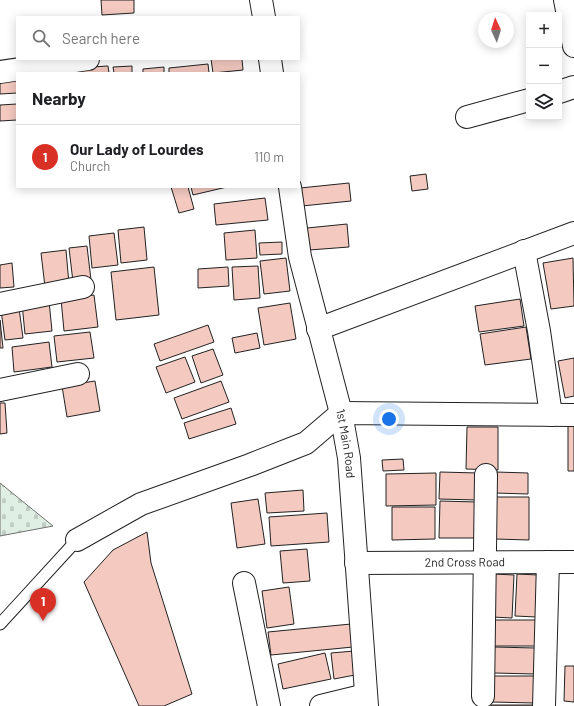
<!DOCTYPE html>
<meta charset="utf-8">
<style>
:root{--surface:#fff;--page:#f2f2f2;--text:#202124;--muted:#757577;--line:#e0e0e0;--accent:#d93025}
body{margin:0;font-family:Barlow,sans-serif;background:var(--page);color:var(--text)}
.controls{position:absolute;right:12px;top:12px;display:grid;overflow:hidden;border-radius:0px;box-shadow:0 2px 10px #0003}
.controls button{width:36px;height:36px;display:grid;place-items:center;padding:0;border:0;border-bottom:1px solid var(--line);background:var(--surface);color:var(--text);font:20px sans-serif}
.compass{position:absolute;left:478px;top:12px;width:36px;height:36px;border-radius:50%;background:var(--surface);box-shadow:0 2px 10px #0003;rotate:356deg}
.you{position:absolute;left:389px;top:419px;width:14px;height:14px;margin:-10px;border:3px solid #fff;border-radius:50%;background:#1a73e8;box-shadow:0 0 0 6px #1a73e833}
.badge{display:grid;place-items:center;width:26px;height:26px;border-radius:50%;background:var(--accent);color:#fff;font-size:13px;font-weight:700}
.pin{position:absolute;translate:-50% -33px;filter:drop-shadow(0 1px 2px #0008)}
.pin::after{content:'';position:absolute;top:21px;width:14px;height:12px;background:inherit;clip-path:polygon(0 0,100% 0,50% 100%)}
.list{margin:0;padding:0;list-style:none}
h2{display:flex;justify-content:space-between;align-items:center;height:52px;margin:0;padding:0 16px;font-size:17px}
h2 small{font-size:13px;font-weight:400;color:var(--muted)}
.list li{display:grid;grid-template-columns:26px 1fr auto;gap:12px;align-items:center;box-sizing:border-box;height:64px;padding:0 16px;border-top:1px solid var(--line)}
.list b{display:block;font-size:15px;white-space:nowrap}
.list p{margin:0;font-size:13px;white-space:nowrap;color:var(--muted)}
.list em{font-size:13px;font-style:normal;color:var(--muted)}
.icon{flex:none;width:22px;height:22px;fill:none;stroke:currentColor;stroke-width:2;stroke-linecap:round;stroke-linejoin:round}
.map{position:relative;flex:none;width:574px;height:706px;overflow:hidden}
.search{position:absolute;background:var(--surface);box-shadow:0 2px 10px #0003;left:16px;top:16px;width:284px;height:44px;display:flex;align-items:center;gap:10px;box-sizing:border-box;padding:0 14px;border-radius:0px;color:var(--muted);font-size:15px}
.panel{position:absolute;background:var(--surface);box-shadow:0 2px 10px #0003;left:16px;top:72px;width:284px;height:116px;border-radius:0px}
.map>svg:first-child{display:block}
.cemetery{fill:url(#cemetery-stones);stroke:#6f6f6f}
.building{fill:#f3c9c0;stroke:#222}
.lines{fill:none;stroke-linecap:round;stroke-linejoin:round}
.lane-casing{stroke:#222;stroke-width:13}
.street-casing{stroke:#222;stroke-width:24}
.secondary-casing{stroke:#222;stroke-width:24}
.lane{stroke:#fff;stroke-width:11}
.street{stroke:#fff;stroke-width:22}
.secondary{stroke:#fff;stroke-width:22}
.labels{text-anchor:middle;stroke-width:3;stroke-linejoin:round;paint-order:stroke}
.street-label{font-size:12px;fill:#222;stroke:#fff}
</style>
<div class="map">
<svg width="574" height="706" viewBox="0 0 574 706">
<defs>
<pattern id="cemetery-stones" width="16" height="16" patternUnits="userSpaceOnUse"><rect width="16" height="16" fill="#e0efe3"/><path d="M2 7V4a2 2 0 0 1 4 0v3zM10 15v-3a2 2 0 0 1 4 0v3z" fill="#c0cdc2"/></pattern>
</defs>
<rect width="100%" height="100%" fill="#fff"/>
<path class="cemetery" d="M0 483 53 526 0 536Z"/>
<path class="building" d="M101 0H134V13L102 15Z
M211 59H242L243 70 213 73Z
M208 64 209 73H169V68Z
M108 66 109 73H76L75 68Z
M132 66V73H114L113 67Z
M164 67V73H143V69Z
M17 80V93L0 94V81Z
M17 104V120L0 121V105Z
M426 174 428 189 412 191 410 176Z
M349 183 351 201 302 206 300 188Z
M171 187H188L194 209 179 213Z
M191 187H227L193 195Z
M265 198 268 220 216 225 214 204Z
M347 224 349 247 309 250 307 228Z
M144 227 147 260 121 263 118 230Z
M255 230 257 258 226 260 224 233Z
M114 233 118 265 92 268 89 236Z
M282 242V254L260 255 259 243Z
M87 246 91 280 73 282 69 248Z
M66 250 69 284 45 287 41 253Z
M286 258 290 291 264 294 260 261Z
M573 258 574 306 551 309 543 263Z
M12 263 14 287 0 288V265Z
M258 266 260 298 234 300 232 267Z
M154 267 159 315 116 320 111 272Z
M228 267 229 286 198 288V269Z
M94 295 98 327 64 331 61 299Z
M520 299 524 326 479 332 475 306Z
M49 301 52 331 25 334 22 304Z
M290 303 296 339 264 345 258 308Z
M19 308 23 338 5 340 1 310Z
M0 320 3 348H0Z
M208 325 214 342 160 361 154 344Z
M526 327 531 359 485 365 480 334Z
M90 332 94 358 57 362 54 336Z
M257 333 260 348 235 353 232 338Z
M49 342 52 367 14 372 12 347Z
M213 349 223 375 201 383 192 356Z
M185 357 195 382 166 393 156 367Z
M574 358V396L565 398 558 361Z
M95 381 100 411 67 417 62 386Z
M221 381 229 402 182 419 174 398Z
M0 403H5L7 433 0 434Z
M231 408 236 424 189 439 184 423Z
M568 425H574V471H568Z
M467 427H498V470L466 469Z
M403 459 404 470 383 471 382 460Z
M440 472 478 473V500L439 499Z
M496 472 528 473V494L495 493Z
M436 473V505L386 506V474Z
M303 490 304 511 267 513 265 493Z
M495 497H529V540L495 539Z
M258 499 265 544 237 548 231 503Z
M440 501 477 502 476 538H439Z
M392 507H435V539L392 540Z
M327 513 329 542 271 546 269 517Z
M147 532 151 563 192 694 164 706H139L84 582 113 550Z
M307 549 310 581 283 583 280 551Z
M494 574 514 575 512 618 492 617Z
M517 574 538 575 537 617 515 616Z
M289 587 294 624 267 628 262 591Z
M491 620H537L536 646H491Z
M351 624 353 647 271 655 268 632Z
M494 647 535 648V674L494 673Z
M354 651 355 675 334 679 331 653Z
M325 653 331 679 283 689 278 664Z
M565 666H574V702L564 701Z
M493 676H534V703L492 702Z
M491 705H535V706H491Z"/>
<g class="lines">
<g class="lane-casing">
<path id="lane" d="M0 624 77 540"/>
</g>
<g class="street-casing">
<g id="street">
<path d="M565 0 574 46"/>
<path d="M0 72 88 59"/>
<path d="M559 92 574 87"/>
<path d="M467 117 529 100"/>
<path d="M524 251 539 331 551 415"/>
<path d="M0 304 83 287"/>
<path d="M318 329 574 233"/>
<path d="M0 390 78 374"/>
<path d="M77 540 141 504 250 465 306 443 341 413 574 415"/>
<path id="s1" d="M356 563 574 562"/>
<path d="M244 583 269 706"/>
<path d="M483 696 486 475"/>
<path d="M321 706 366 695"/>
<path d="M544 706 548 562"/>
</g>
</g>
<g class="secondary-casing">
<g id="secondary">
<path d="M261 0 264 17"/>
<path d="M270 59 272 73"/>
<path id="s2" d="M290 187 300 257 341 413 349 458 367 706"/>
</g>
</g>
<use href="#lane" class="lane"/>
<use href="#street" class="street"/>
<use href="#secondary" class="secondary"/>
</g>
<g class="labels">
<g class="street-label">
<text dy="4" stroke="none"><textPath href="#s2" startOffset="263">1st Main Road</textPath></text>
<text dy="4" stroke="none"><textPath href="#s1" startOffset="109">2nd Cross Road</textPath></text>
</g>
</g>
</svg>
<div class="controls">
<button>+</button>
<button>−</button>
<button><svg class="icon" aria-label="layers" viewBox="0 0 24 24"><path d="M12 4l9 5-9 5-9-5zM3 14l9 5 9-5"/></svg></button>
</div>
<svg class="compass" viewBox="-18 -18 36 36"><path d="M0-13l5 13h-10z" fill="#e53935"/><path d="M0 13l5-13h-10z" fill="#757577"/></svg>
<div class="you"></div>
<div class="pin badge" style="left:43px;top:621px">1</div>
<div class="search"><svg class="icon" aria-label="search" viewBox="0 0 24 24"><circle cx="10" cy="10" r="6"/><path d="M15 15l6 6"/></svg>Search here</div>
<section class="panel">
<h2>Nearby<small></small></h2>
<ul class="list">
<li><span class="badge">1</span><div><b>Our Lady of Lourdes</b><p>Church</p></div><em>110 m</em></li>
</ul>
</section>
</div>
